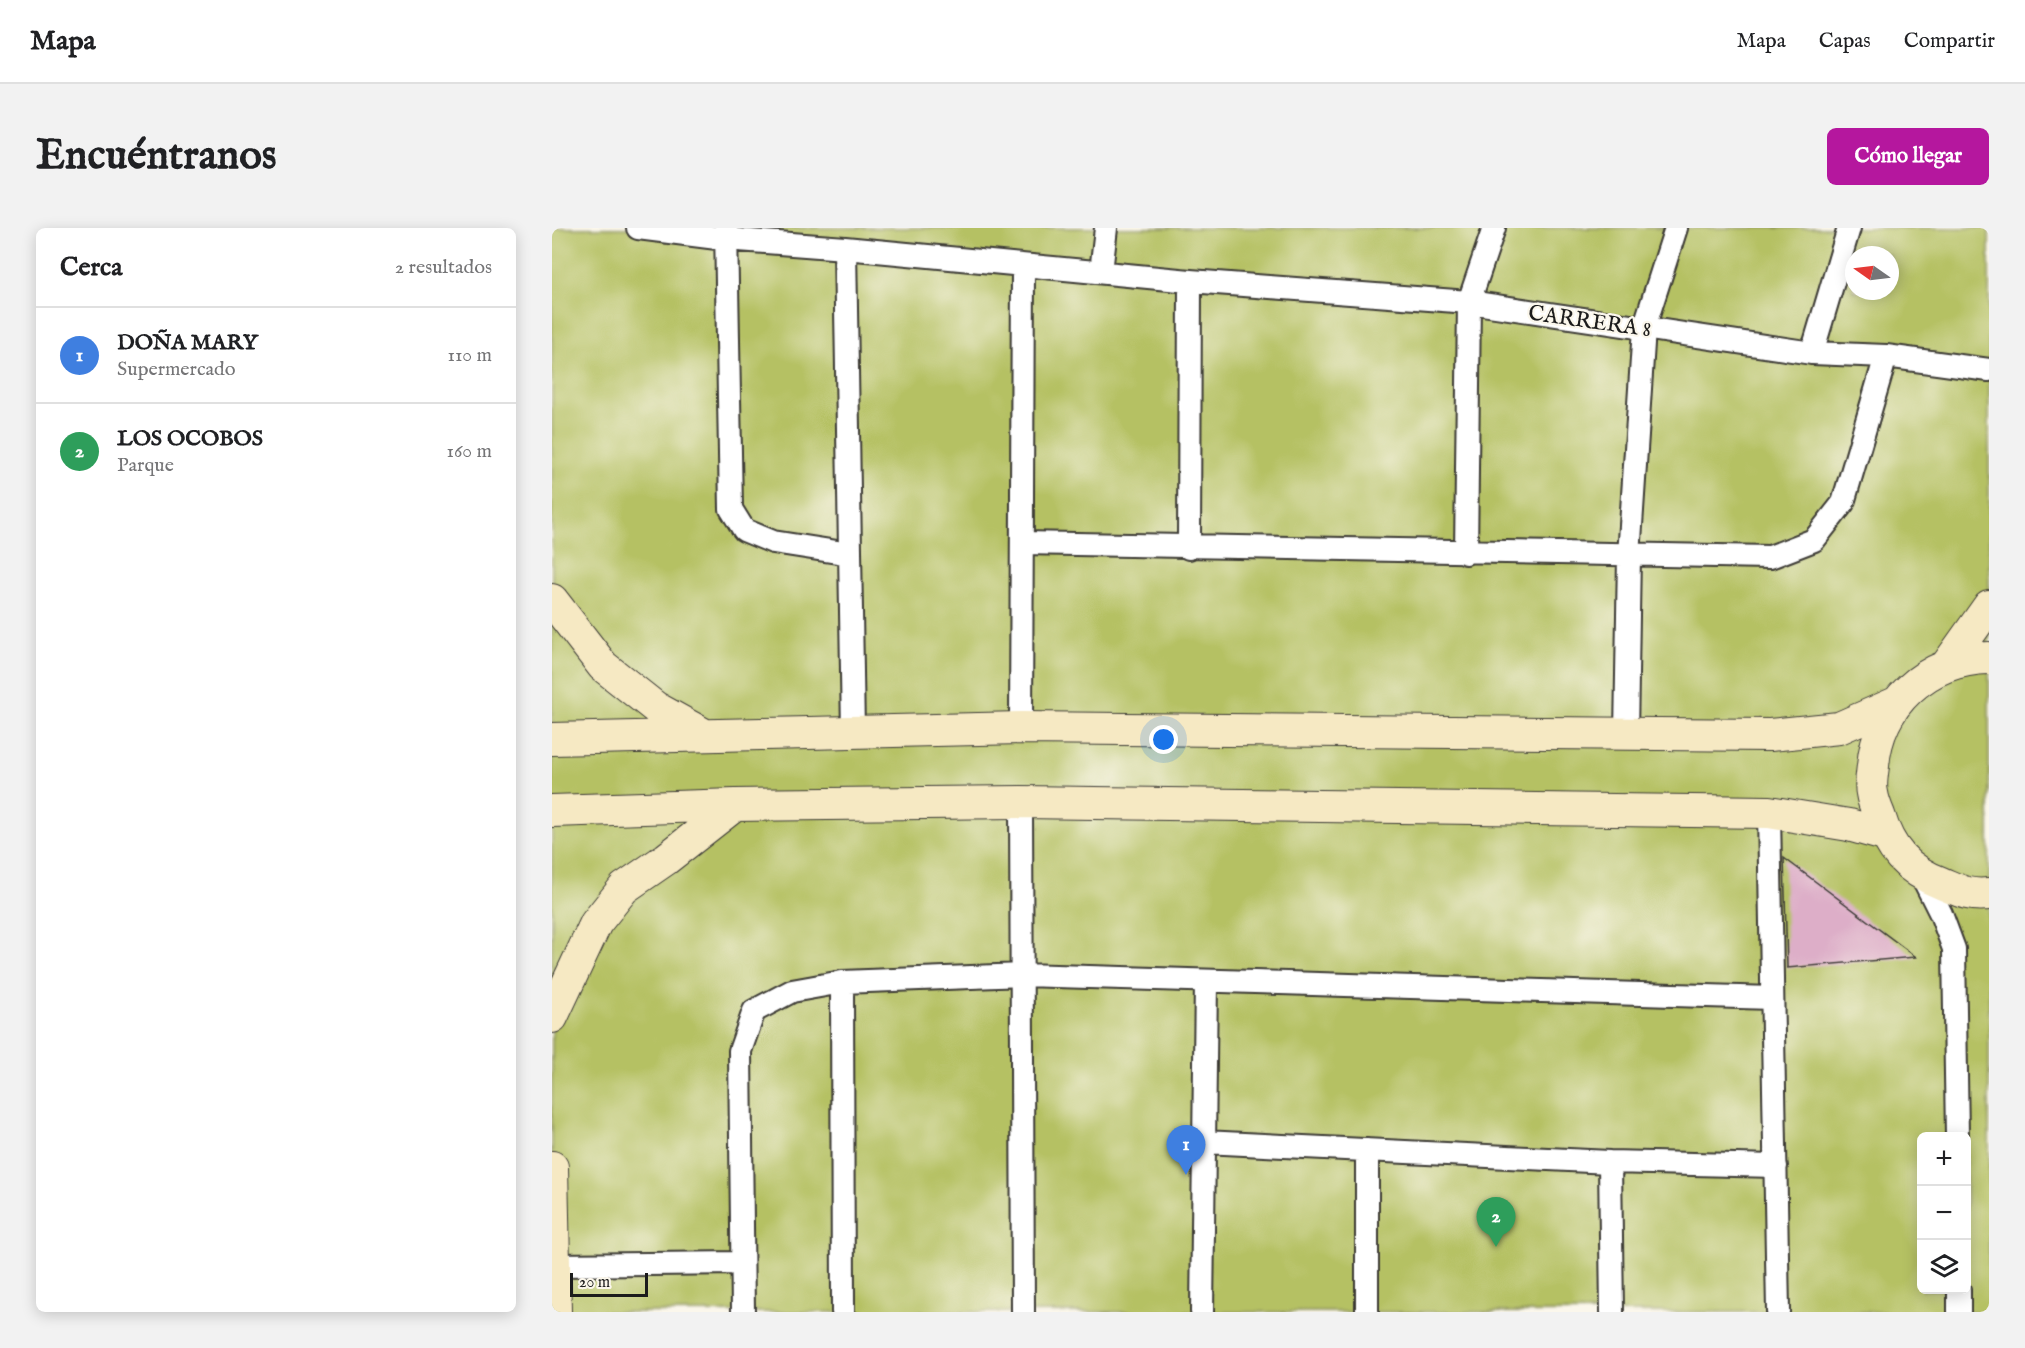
<!DOCTYPE html>
<html lang="es">
<meta charset="utf-8">
<style>
:root{--surface:#fff;--page:#f2f2f2;--text:#202124;--muted:#757577;--line:#e0e0e0;--accent:#b5179e}
body{margin:0;font-family:"IM FELL English",serif;background:var(--page);color:var(--text)}
.controls{position:absolute;right:18px;bottom:18px;display:grid;overflow:hidden;border-radius:9px;box-shadow:0 3px 15px #0003}
.controls button{width:54px;height:54px;display:grid;place-items:center;padding:0;border:0;border-bottom:2px solid var(--line);background:var(--surface);color:var(--text);font:30px sans-serif}
.compass{position:absolute;left:1293px;top:18px;width:54px;height:54px;border-radius:50%;background:var(--surface);box-shadow:0 3px 15px #0003;rotate:284deg}
.scale{position:absolute;left:18px;bottom:15px;width:78px;box-sizing:border-box;padding-left:6px;border:3px solid #1c1c1c;border-top:0;font-size:16px;line-height:21px;white-space:nowrap;color:#1c1c1c;-webkit-text-stroke:4px #fbf7ec;paint-order:stroke}
.you{position:absolute;left:612px;top:512px;width:21px;height:21px;margin:-15px;border:4px solid #fff;border-radius:50%;background:#1a73e8;box-shadow:0 0 0 9px #1a73e833}
.badge{display:grid;place-items:center;width:39px;height:39px;border-radius:50%;background:var(--accent);color:#fff;font-size:20px;font-weight:700}
.pin{position:absolute;translate:-50% -50px;filter:drop-shadow(0 2px 3px #0008)}
.pin::after{content:'';position:absolute;top:32px;width:21px;height:18px;background:inherit;clip-path:polygon(0 0,100% 0,50% 100%)}
.list{margin:0;padding:0;list-style:none}
h2{display:flex;justify-content:space-between;align-items:center;height:78px;margin:0;padding:0 24px;font-size:26px}
h2 small{font-size:20px;font-weight:400;color:var(--muted)}
.list li{display:grid;grid-template-columns:39px 1fr auto;gap:18px;align-items:center;box-sizing:border-box;height:96px;padding:0 24px;border-top:2px solid var(--line)}
.list b{display:block;font-size:22px;white-space:nowrap}
.list p{margin:0;font-size:20px;white-space:nowrap;color:var(--muted)}
.list em{font-size:20px;font-style:normal;color:var(--muted)}
.icon{flex:none;width:33px;height:33px;fill:none;stroke:currentColor;stroke-width:2;stroke-linecap:round;stroke-linejoin:round}
.map{position:relative;flex:none;width:1437px;height:1084px;overflow:hidden;border-radius:9px}
header{display:flex;align-items:center;gap:36px;box-sizing:border-box;height:84px;padding:0 30px;background:var(--surface);border-bottom:2px solid var(--line)}
header strong{font-size:28px}
nav{display:flex;gap:33px;margin-inline-start:auto;font-size:21px}
.intro{display:flex;align-items:center;justify-content:space-between;box-sizing:border-box;height:144px;padding:0 36px}
h1{margin:0;font-size:42px}
.button{padding:15px 27px;border-radius:9px;background:var(--accent);color:#fff;font-size:21px;font-weight:700}
main{display:flex;gap:36px;padding:0 36px}
aside{flex:1;background:var(--surface);border-radius:9px;box-shadow:0 3px 15px #0003}
.map>svg:first-child{display:block}
.green{fill:#b5c163;stroke:#686e40;stroke-width:1.5;fill-rule:evenodd}
.building{fill:#ddaec8}
.lines{fill:none;stroke-linecap:round;stroke-linejoin:round}
.street-casing{stroke:#3c3a36;stroke-width:26}
.secondary-casing{stroke:#3c3a36;stroke-width:34}
.street{stroke:#fff;stroke-width:22}
.secondary{stroke:#f6e9c3;stroke-width:32}
.labels{text-anchor:middle;stroke-width:4.5;stroke-linejoin:round;paint-order:stroke}
.street-label{font-size:22px;fill:#1c1c1c;stroke:#fbf7ec}
</style>
<header>
<strong>Mapa</strong>
<nav><a>Mapa</a><a>Capas</a><a>Compartir</a></nav>
</header>
<div class="intro"><h1>Encuéntranos</h1><a class="button">Cómo llegar</a></div>
<main>
<aside>
<h2>Cerca<small>2 resultados</small></h2>
<ul class="list">
<li><span class="badge" style="background:#3f7fe0">1</span><div><b>DOÑA MARY</b><p>Supermercado</p></div><em>110 m</em></li>
<li><span class="badge" style="background:#2e9e5b">2</span><div><b>LOS OCOBOS</b><p>Parque</p></div><em>160 m</em></li>
</ul>
</aside>
<div class="map">
<svg width="1437" height="1084" viewBox="0 0 1437 1084">
<rect width="100%" height="100%" fill="#fbf7ec"/>
<filter id="ink" filterUnits="userSpaceOnUse"><feTurbulence type="fractalNoise" baseFrequency=".0167" numOctaves="2"/><feDisplacementMap in="SourceGraphic" scale="12" xChannelSelector="R" yChannelSelector="G"/><feConvolveMatrix kernelMatrix="1 2 1 2 8 2 1 2 1" color-interpolation-filters="sRGB"/></filter>
<filter id="wash" filterUnits="userSpaceOnUse"><feTurbulence type="fractalNoise" baseFrequency=".008" numOctaves="4" result="noise"/><feDisplacementMap in="SourceGraphic" scale="24" xChannelSelector="R" yChannelSelector="G"/><feGaussianBlur stdDeviation="1.35" result="paint"/><feColorMatrix in="noise" values="0 0 0 0 0 0 0 0 0 0 0 0 0 0 0 0 0 1.4 0 .05"/><feComposite in="paint" operator="in"/></filter>
<g filter="url(#wash)">
<rect width="100%" height="100%" fill="#eee4c6"/>
<path class="green" d="M0 0H1437V1084H0ZM1302 27H1338V63H1302ZM1370 908H1414V1062H1370Z"/>
<g id="blocks">
<path class="building" d="M1232 630 1364 729 1235 740Z"/>
</g>
</g>
<g filter="url(#ink)">
<use href="#blocks" fill-opacity="0" stroke="#3c3a36" stroke-width="1.5"/>
<g class="lines">
<g class="street-casing">
<path id="street" d="M86 0 173 11 293 20 638 53 917 74 1260 125 1334 128 1437 142
M174 0 179 281 192 302 221 314 298 326
M293 20 301 504
M549 44 554 0
M1260 125 1297 0
M470 315 1218 329 1262 312 1291 275 1334 128
M637 320 638 53
M914 325 917 74 942 0
M469 500 471 38
M1074 506 1077 328 1092 100 1124 0
M469 574 471 1084
M1217 584 1226 1084
M1370 648 1389 686 1402 721 1405 908
M290 754 291 1084
M652 914 1058 934 1224 938
M815 922V1084
M1058 934 1060 1084
M2 1037 190 1035
M1407 1062V1084
M191 1084 188 823 202 783 240 763 290 754 471 747 1220 770
M650 1084 654 753"/>
</g>
<g class="secondary-casing">
<path id="secondary" d="M0 372 51 438 104 480 151 506
M1437 430C1375 431 1326 476 1321 538 1320 546 1318 557 1320 565 1321 572 1324 580 1327 587 1337 621 1355 642 1389 655 1408 663 1416 668 1437 666
M1395 437 1437 378
M0 511 469 500 1218 507 1287 500 1344 475
M0 583 183 577 469 574 1217 584 1297 597 1333 607
M0 789 44 695 72 660 114 631 183 577
M0 939 3 1084"/>
</g>
<use href="#street" class="street"/>
<use href="#secondary" class="secondary"/>
</g>
</g>
<g class="labels">
<g class="street-label">
<text transform="translate(1038 92) rotate(8)" y="8">CARRERA 8</text>
</g>
</g>
</svg>
<div class="controls">
<button>+</button>
<button>−</button>
<button><svg class="icon" aria-label="layers" viewBox="0 0 24 24"><path d="M12 4l9 5-9 5-9-5zM3 14l9 5 9-5"/></svg></button>
</div>
<svg class="compass" viewBox="-18 -18 36 36"><path d="M0-13l5 13h-10z" fill="#e53935"/><path d="M0 13l5-13h-10z" fill="#757577"/></svg>
<div class="scale">20 m</div>
<div class="you"></div>
<div class="pin badge" style="left:634px;top:947px;background:#3f7fe0">1</div>
<div class="pin badge" style="left:944px;top:1019px;background:#2e9e5b">2</div>
</div>
</main>
